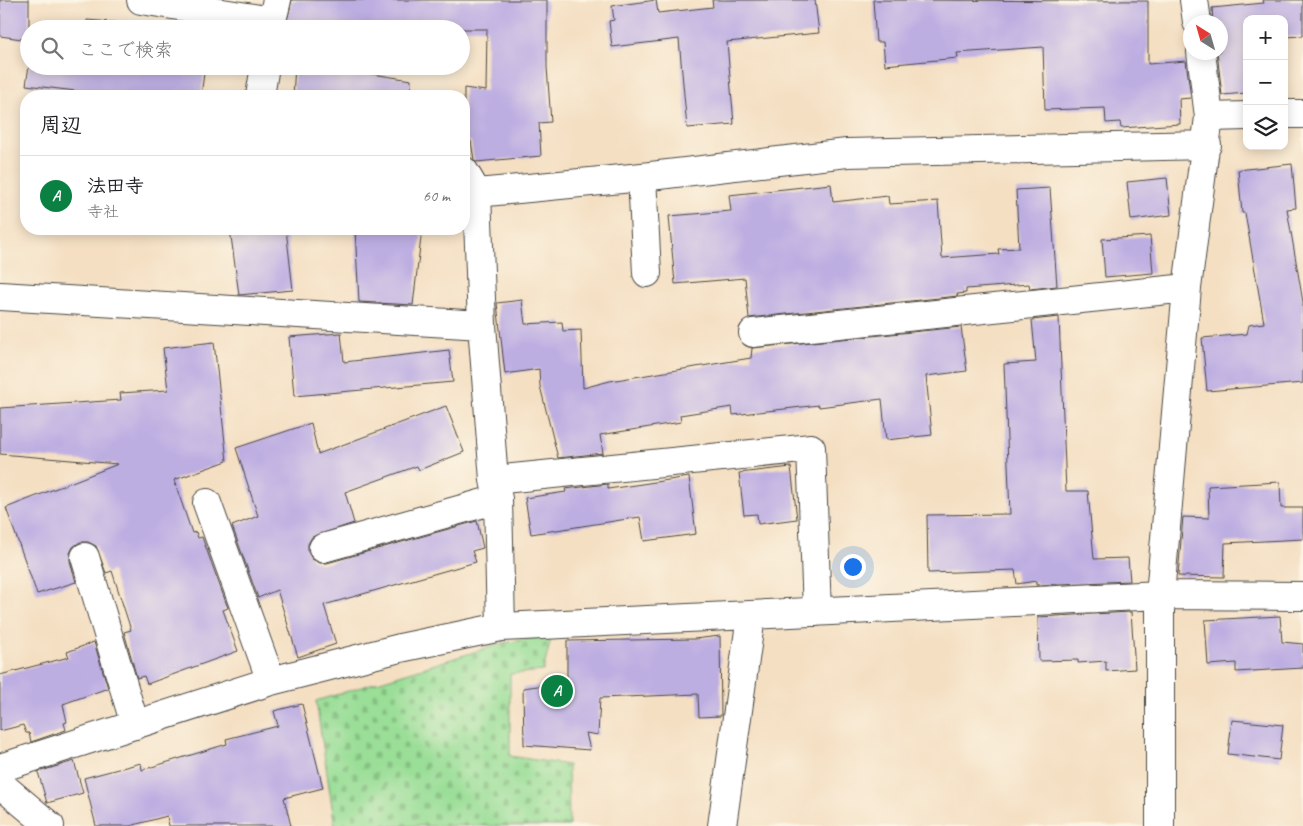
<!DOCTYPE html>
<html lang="ja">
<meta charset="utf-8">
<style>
:root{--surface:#fff;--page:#f2f2f2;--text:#202124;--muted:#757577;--line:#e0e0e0;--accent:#0b8043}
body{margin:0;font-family:Caveat,"Klee One",sans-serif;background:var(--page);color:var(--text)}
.controls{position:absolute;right:15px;top:15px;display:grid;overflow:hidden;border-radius:10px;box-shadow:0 2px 12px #0003}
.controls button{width:45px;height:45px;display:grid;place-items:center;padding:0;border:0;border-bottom:1px solid var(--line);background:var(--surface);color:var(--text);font:25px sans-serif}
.compass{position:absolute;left:1183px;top:15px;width:45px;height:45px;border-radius:50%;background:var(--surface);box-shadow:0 2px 12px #0003;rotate:323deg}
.you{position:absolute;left:852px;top:566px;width:18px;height:18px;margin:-12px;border:4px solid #fff;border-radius:50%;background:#1a73e8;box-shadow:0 0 0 8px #1a73e833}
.badge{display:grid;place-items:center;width:32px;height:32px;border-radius:50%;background:var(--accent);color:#fff;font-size:16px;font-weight:700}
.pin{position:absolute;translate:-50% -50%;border:2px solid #fff;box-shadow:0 1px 5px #0006}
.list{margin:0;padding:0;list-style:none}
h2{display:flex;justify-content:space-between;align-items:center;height:65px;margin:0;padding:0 20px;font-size:21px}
h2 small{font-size:16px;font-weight:400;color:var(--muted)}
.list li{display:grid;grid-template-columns:32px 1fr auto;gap:15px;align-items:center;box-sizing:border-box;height:80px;padding:0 20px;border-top:1px solid var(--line)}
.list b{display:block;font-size:19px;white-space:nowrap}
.list p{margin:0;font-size:16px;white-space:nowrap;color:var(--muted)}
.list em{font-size:16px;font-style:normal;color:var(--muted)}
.icon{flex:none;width:28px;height:28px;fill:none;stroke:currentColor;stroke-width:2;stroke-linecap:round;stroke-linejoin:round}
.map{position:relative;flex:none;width:1303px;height:826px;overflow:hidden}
.search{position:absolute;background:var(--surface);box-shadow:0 2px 12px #0003;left:20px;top:20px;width:450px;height:55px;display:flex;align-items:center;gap:12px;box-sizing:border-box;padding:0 18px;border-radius:28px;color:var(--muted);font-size:19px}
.panel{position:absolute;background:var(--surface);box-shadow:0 2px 12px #0003;left:20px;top:90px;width:450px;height:145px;border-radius:20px}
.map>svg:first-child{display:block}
.cemetery{fill:url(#cemetery-stones);stroke:#628461}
.building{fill:#bdaee2}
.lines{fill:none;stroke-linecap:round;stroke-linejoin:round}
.minor-casing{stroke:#494642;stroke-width:30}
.minor{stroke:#fff;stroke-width:28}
</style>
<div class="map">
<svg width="1303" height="826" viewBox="0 0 1303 826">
<defs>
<pattern id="cemetery-stones" width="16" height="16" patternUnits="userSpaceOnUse" patternTransform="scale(1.25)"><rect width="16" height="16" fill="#9ade97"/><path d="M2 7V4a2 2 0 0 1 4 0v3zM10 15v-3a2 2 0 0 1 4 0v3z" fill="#85bf82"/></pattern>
</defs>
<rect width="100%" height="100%" fill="#fcf5e5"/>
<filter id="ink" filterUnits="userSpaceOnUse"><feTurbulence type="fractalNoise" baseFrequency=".02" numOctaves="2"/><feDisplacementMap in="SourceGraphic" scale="10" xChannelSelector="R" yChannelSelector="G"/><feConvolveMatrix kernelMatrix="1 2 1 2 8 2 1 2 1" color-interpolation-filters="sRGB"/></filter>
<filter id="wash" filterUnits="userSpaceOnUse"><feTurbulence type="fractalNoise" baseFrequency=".0096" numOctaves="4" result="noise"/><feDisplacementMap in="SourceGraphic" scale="20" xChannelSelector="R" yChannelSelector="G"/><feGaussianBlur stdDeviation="1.12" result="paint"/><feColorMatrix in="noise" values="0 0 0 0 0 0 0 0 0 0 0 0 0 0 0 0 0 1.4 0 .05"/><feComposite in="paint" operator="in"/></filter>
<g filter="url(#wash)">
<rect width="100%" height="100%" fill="#f4dfc2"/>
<path class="cemetery" d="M552 635 543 671 510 674V756L568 765 569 826H335L316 701 503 643Z"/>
<g id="blocks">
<path class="building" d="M0 0H29V40L0 36Z
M292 0H547V67L551 122 539 123 541 156 476 162 474 160 471 141 464 142V88L486 91 487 29H285Z
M656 0 658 13 713 7 712 0H815L819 33 727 42 734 124 687 128 679 39 612 47 609 21 614 20 612 6Z
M873 0 1148 1V64L1186 61 1191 98 1179 99 1180 124 1121 128 1120 122 1106 123 1105 108 1045 110 1043 47 957 53 958 58 885 65 883 42H876Z
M1263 0H1303V36L1284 37V19H1247V93L1222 95 1217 52H1220V22H1213L1212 8 1264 3Z
M87 20 161 26 185 29H86Z
M29 66H205L201 96H84V92L26 85Z
M295 66H321L411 80 410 96H293Z
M1292 164 1296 208 1287 209 1303 302V383L1207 391 1202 338 1247 334 1249 325 1264 323 1245 213H1242L1238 170Z
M1167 178 1171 215 1131 220 1127 182Z
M831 184 833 202 888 196 889 204 938 201 942 258 999 254 998 249 1019 248 1016 190 1050 188 1057 286 1030 289 1029 284 966 289V293L957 294 958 296 749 318 745 278 675 284 669 216 731 211 729 195Z
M230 229H286L293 290 239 295Z
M355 229H422L413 305 359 302Z
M1150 236 1153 273 1105 277 1102 239Z
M522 300 525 324 562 322 563 331 581 330 583 388 610 381 751 358 752 348 961 327 967 371 926 376 932 435 886 440 882 399 819 407V405L733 415 732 407 680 415 681 422 600 435 603 453 558 458 540 386 539 369 505 374 497 303Z
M1059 317 1066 491H1088L1094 559 1128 558 1130 581 1036 585V581L1017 584 1015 570 928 573 927 515 1010 514 1004 364 1036 362 1032 320Z
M341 333 344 362 449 350 453 382 294 396 289 337Z
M214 342 227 461 174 480 192 533 196 532 198 538 202 537 228 608 223 610 238 651 147 684 144 676 137 678 124 632 131 630 112 571 106 573 96 546 88 542H80L73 547 70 553V561L76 582 37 594 6 508 118 464 0 454V408L121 400 120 393 168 390 163 348Z
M446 406 464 452 419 470 417 466 345 492 354 523 312 537 308 544V552L312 559 320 563H327L477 521 483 548 472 551 476 562 324 605 336 644 298 657 277 590 258 598 232 526 258 516 236 448 311 423 318 454Z
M791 467 797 519 758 524 757 514 744 515 739 473Z
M689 477 696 534 644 541 640 517 531 534 525 498 566 492 565 489 608 484V489Z
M1280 482 1281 508H1303V539L1225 543 1224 577 1178 576 1183 517 1209 518 1208 486Z
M1131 612 1135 669 1106 671V661L1078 663V660L1039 661 1038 617Z
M1280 616 1282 642 1303 644V668L1236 672V663L1208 665 1205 620Z
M720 636 721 716 699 717 698 694 600 698 598 735 586 733 590 750 524 745 523 688 567 682V641L694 639Z
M94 642 108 688 63 704 67 722 64 723 66 730 31 742 29 733H26L23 725 0 731V675L69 657 67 652Z
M302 704 323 788 284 798 291 826H169L167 816 130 826H96L84 778 141 763 142 770 227 744 226 739 278 726 274 711Z
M1232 720 1283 725 1279 760 1228 754Z
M74 761 83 793 47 803 38 772Z"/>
</g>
</g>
<g filter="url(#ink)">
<use href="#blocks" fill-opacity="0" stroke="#494642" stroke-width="1"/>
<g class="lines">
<g class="minor-casing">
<path id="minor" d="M141 0 272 21 277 0
M1194 0 1197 22
M260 96 265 66
M1284 114H1303
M1209 117 1247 116
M464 171 477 193
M642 177 647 273
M0 296 482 325
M753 333 1187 288
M494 480 811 448 817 612
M207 503 271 681
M323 548 498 499
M85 557 135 725
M501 627 498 499 494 480 482 325 477 193 642 177 847 153 1207 145
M0 768 271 681 400 648 501 627 1160 595 1303 596
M0 784 50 826
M722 826 751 616
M1160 826V595L1187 288 1209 117 1201 52"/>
</g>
<use href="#minor" class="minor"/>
</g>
</g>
</svg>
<div class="controls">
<button>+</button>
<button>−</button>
<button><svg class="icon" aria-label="layers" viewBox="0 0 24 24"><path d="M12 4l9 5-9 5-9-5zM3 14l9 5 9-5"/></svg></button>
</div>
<svg class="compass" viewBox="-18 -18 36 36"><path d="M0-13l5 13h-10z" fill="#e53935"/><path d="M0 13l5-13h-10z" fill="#757577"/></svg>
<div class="you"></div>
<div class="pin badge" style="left:557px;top:691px">A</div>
<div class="search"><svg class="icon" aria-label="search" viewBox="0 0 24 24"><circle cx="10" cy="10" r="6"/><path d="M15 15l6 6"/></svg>ここで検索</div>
<section class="panel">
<h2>周辺<small></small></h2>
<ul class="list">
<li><span class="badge">A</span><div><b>法田寺</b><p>寺社</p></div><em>60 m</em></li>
</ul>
</section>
</div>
